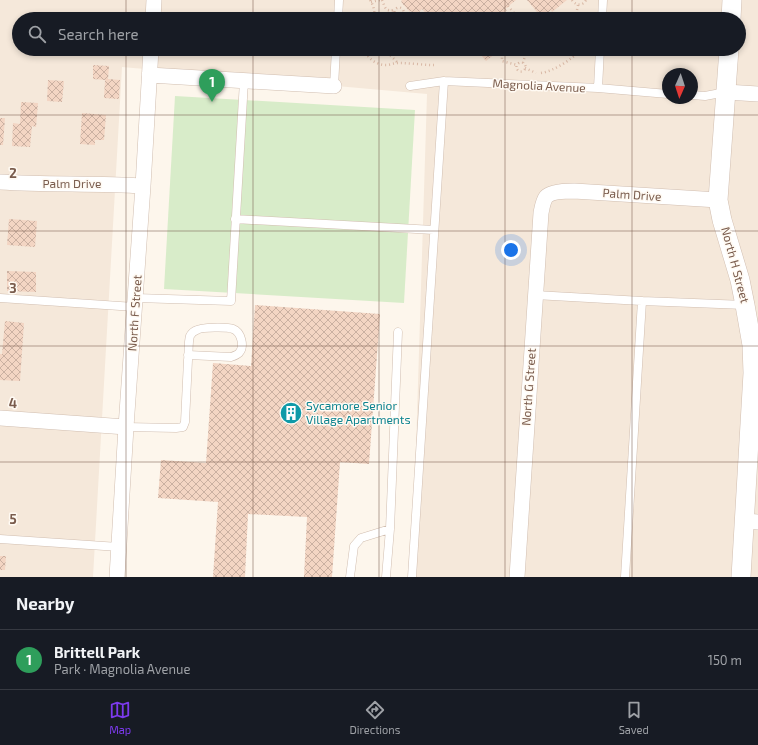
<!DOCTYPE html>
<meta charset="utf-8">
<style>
:root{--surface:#171b24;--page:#20242c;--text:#f1f3f6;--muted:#9ea1a6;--line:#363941;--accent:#7c3aed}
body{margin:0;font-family:"Exo 2",sans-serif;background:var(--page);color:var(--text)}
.compass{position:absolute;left:662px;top:68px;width:36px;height:36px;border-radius:50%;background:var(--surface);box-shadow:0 2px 6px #0003;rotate:183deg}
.you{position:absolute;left:511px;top:250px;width:14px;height:14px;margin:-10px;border:3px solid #fff;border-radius:50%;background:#1a73e8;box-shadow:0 0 0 6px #1a73e833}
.badge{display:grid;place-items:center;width:26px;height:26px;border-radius:50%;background:var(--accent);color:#fff;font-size:13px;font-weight:700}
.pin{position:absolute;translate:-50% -33px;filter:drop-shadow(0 1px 2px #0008)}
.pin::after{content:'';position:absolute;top:21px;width:14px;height:12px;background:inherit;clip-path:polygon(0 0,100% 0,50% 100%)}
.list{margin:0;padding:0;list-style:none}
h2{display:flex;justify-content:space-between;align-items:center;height:52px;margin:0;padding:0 16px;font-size:17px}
h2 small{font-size:13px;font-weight:400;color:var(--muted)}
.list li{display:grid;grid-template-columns:26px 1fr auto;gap:12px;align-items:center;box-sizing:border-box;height:60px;padding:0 16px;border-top:1px solid var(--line)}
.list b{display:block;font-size:15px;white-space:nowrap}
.list p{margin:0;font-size:13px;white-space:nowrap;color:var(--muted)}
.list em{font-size:13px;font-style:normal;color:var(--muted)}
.icon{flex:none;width:22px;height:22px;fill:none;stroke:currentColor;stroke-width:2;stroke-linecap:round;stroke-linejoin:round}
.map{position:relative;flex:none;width:758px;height:577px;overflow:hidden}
.search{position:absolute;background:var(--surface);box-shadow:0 2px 6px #0003;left:12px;right:12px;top:12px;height:44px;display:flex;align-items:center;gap:10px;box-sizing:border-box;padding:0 14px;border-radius:22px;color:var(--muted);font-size:15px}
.sheet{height:112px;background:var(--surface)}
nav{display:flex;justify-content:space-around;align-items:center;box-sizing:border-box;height:56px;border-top:1px solid var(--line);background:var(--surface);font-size:11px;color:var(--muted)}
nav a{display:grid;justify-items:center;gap:2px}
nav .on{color:var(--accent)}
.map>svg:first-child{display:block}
.residential{fill:#f5e8da;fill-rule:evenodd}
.grass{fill:#d8ecc9}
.building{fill:url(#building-cross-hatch)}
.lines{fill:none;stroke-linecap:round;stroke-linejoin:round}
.service-casing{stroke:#d1beb0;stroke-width:9}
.minor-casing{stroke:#d1beb0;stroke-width:16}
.tertiary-casing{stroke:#d1beb0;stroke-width:20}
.path{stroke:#d9b8a5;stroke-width:2.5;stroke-dasharray:1 3;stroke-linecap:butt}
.service{stroke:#fff;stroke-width:8}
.minor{stroke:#fff;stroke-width:15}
.tertiary{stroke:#fff;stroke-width:19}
.grid{fill:none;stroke:#7a5c4d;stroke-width:1;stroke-opacity:0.55}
.labels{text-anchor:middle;stroke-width:3;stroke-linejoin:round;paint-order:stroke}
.street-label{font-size:12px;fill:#7a5c4d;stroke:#fffaf3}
.culture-label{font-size:12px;fill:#0d838f;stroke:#fffaf3;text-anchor:start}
.grid-label{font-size:13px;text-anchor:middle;font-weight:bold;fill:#7a5c4d;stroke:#fffaf3;stroke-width:3;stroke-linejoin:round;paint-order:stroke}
</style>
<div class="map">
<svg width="758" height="577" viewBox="0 0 758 577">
<defs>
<pattern id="building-cross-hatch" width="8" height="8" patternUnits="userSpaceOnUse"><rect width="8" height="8" fill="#f3d5c3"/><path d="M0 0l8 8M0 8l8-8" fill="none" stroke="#cab0a1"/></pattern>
</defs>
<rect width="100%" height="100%" fill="#fdf6ec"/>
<path class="residential" d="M0 0H758V577H412L427 94 122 67 93 577H0ZM19 19H739V49H19ZM668 74H692V98H668Z"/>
<path class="grass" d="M175 96 415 110 404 303 164 289Z"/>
<path class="building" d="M401 0H516L505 9 507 10 499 17 500 19H431L422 9 415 16 411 11 410 12 401 2 402 1Z
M527 0H567L552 12 551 10 542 18Z
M476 49H501L486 61Z
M93 65 109 66 108 79 120 80 119 99 104 98 105 80 93 79Z
M48 80 64 81 62 102 47 101Z
M21 102 38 103 36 127 32 126 30 147 12 146 13 123 20 124Z
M82 113 106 115 104 140H95V145L80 144Z
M0 118H5L3 145H0Z
M9 219 37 221 35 247 7 245Z
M7 271 36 272V292L7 291Z
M255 305 380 314 369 464 340 462 332 577H304L307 517 248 514 245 577H213L218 502 158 498 161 460 206 463 213 363 251 366Z
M5 321 24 323 20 381 0 380V354H2Z
M0 556H6L5 570H0Z"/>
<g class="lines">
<g class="service-casing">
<path id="service" d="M338 19 339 0
M602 19 603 0
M334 86 336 49
M410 86 444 81 598 88 668 94
M598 88 600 49
M692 95 705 96 726 92
M235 219 434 230
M535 295 642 301 745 305
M0 298 135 307
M136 298 231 301 244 81
M126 427 176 428 183 427 185 422C186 401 187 381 188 360 189 354 188 342 190 336 191 334 194 331 197 330 201 327 228 327 233 329 241 332 245 346 239 353 237 355 234 356 231 357L188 355
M0 539 119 547
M350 577 354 546 361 538 390 529
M386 577 390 529 398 332
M412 577 444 81
M625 577 642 301"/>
</g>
<g class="minor-casing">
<path id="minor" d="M153 19 154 0
M149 75 334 86
M726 92 758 94
M0 182C48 185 95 183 143 186
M0 418 126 427
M745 521 758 522
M117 577 126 427 143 186 151 49
M517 577 541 213C542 208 543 201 546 197 551 191 568 191 574 191L718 200"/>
</g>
<g class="tertiary-casing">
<path id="tertiary" d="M731 19 732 0
M729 49 718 200 722 220 740 280 745 305 752 345 753 373 741 577"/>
</g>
<path class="path" d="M370 0C374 6 375 12 374 19
M382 0C385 7 385 12 394 10
M572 0C576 6 583 6 586 0
M371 2 380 0
M578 5 577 10 579 19
M508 6 519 19
M394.5 12a4.5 4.5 0 1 1 9 0a4.5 4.5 0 1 1-9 0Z
M364 49C367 58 376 65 386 65 390 65 394 63 399 63 410 63 423 65 434 65
M386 49 387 52 398 63
M500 50 502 56V61L517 65
M516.5 67a4.5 4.5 0 1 1 9 0a4.5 4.5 0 1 1-9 0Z
M523 63 527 49
M525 68 536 73
M541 73C554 71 573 59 581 49"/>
<use href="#service" class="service"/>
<use href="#minor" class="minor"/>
<use href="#tertiary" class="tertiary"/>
</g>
<path class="grid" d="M126 0V19M253 0V19M379 0V19M505 0V19M632 0V19M126 49V577M253 49V577M379 49V577M505 49V577M632 49V577M0 115H758M0 231H758M0 346H758M0 462H758"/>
<defs>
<g id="building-disc" transform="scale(1.15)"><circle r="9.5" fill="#0f9aa8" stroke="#fffaf3"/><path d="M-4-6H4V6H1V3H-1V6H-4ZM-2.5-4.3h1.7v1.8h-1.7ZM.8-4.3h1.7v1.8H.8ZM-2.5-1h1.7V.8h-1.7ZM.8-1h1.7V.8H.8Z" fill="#fff"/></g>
</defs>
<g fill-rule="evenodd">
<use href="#building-disc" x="291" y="413"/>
</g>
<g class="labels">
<g class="street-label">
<text transform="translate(539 86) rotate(3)" y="4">Magnolia Avenue</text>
<text x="72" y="188">Palm Drive</text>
<text transform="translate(632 195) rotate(4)" y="4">Palm Drive</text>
<text transform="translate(735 265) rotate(75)" y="4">North H Street</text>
<text transform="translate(135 313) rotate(-86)" y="4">North F Street</text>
<text transform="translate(529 387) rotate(-86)" y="4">North G Street</text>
</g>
<g class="culture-label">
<text x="306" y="410">Sycamore Senior<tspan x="306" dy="14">Village Apartments</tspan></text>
</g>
</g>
<g class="grid-label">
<text x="13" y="178">2</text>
<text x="13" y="293">3</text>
<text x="13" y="408">4</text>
<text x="13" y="524">5</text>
</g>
</svg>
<svg class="compass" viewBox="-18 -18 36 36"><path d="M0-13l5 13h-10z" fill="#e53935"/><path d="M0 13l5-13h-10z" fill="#9ea1a6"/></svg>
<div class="you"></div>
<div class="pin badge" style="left:212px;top:102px;background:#2e9e5b">1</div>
<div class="search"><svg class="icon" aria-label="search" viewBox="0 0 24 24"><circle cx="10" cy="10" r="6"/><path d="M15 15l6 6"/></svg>Search here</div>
</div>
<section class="sheet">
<h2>Nearby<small></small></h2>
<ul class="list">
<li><span class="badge" style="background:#2e9e5b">1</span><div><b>Brittell Park</b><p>Park · Magnolia Avenue</p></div><em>150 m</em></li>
</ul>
</section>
<nav>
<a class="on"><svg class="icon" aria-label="map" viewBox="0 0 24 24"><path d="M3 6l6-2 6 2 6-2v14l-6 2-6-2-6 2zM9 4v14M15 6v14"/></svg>Map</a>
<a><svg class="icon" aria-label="directions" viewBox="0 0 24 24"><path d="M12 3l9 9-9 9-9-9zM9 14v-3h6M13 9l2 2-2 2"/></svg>Directions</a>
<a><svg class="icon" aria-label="saved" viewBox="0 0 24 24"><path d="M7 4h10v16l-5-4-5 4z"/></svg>Saved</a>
</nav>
